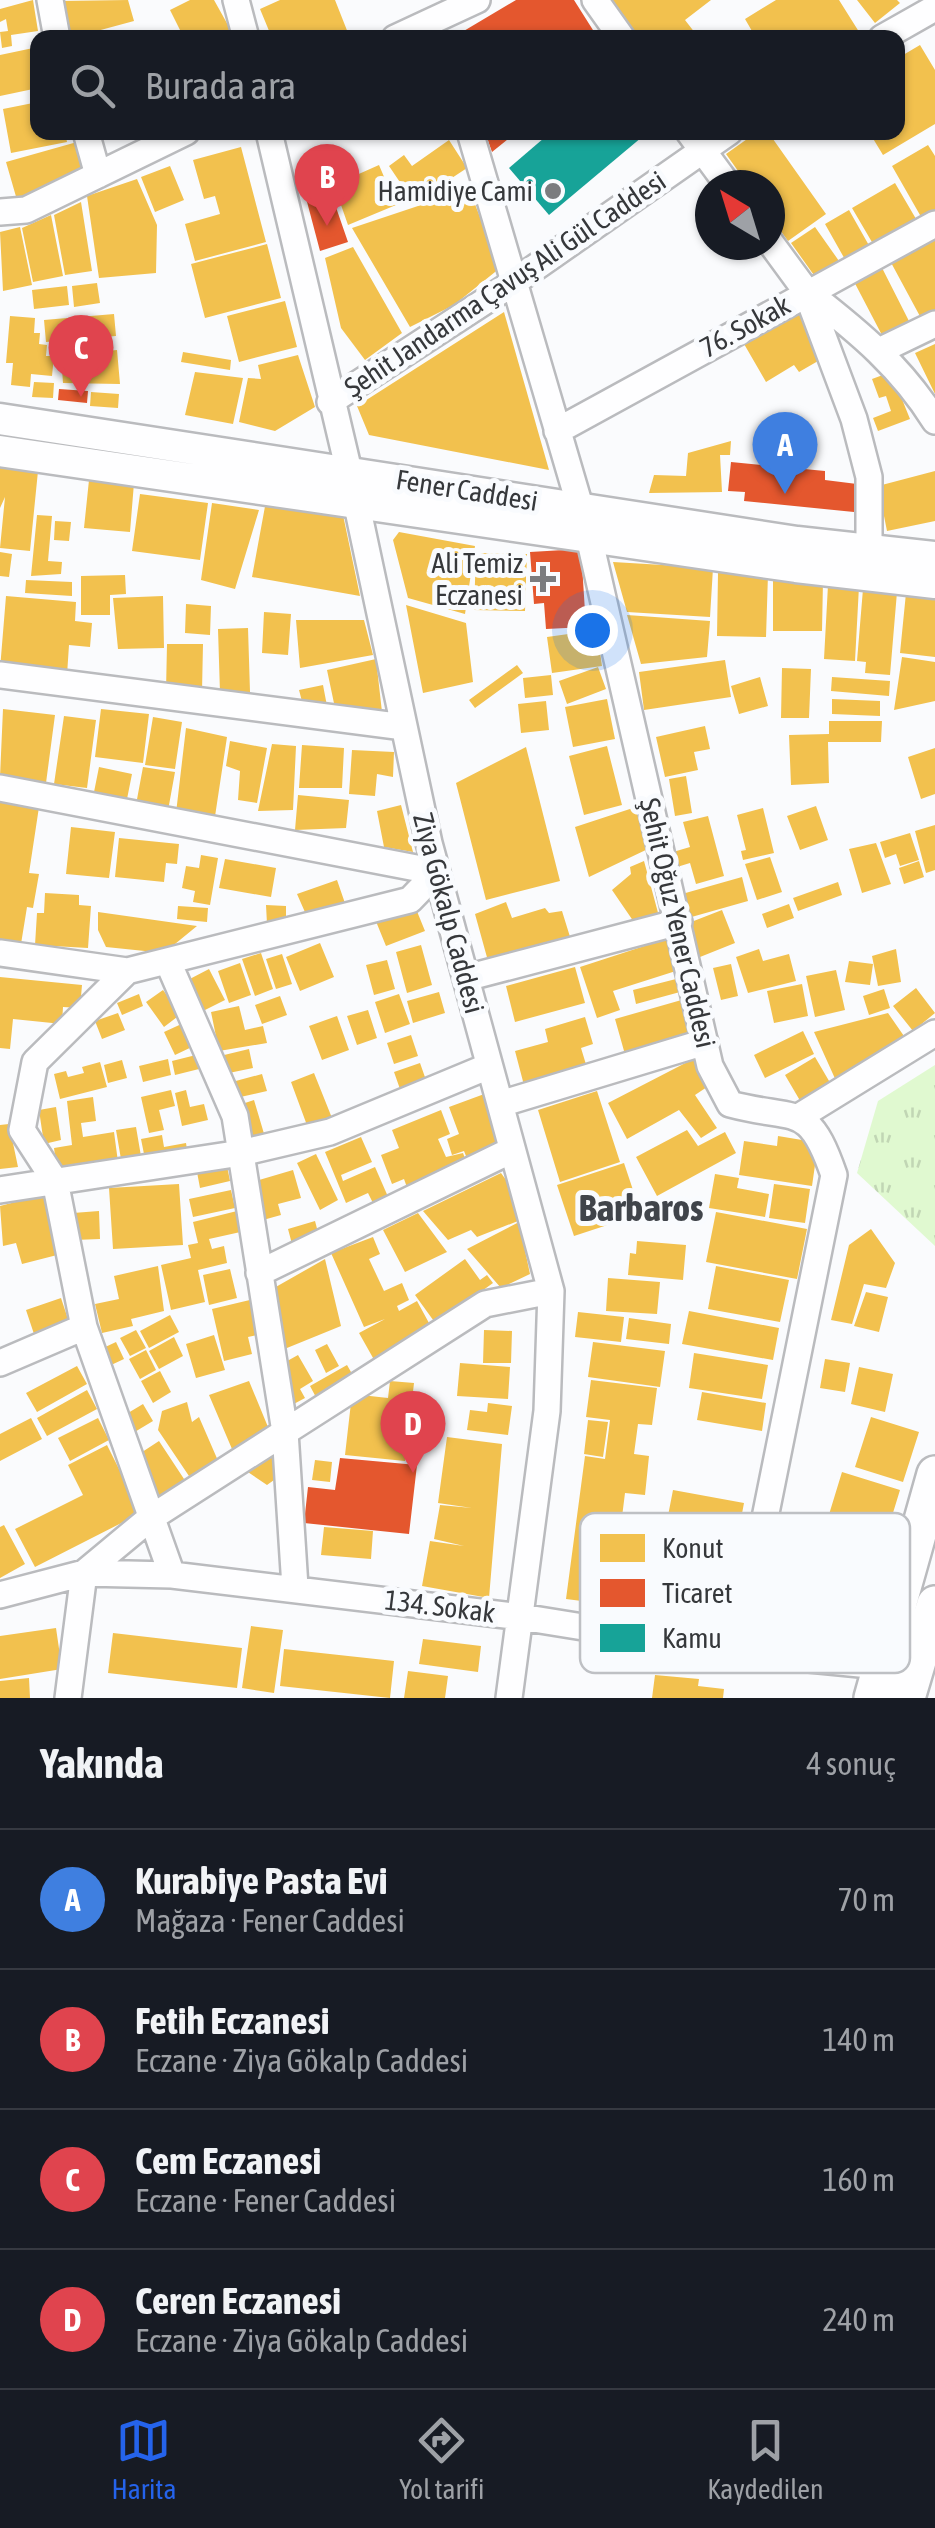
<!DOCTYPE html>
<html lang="tr">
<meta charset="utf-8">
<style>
:root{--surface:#171b24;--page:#242831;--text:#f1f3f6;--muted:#9ea1a6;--line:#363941;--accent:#2563eb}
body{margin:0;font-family:"Asap Condensed",sans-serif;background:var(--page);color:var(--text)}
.compass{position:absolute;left:695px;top:170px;width:90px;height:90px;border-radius:50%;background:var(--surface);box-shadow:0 2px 8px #0004;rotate:322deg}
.you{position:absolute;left:592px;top:630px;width:35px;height:35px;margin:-25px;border:8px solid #fff;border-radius:50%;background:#1a73e8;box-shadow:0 0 0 15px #1a73e833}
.badge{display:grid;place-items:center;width:65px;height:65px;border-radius:50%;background:var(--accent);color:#fff;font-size:32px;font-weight:700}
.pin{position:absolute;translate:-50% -82px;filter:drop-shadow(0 2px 5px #0008)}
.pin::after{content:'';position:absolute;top:52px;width:35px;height:30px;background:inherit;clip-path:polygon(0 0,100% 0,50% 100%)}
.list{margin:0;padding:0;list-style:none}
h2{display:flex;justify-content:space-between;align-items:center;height:130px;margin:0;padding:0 40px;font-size:42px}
h2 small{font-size:32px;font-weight:400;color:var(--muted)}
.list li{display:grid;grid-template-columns:65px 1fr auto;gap:30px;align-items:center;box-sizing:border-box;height:140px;padding:0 40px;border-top:2px solid var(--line)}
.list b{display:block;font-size:38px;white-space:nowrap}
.list p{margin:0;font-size:32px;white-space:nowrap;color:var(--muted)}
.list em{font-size:32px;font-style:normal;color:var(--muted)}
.icon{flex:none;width:55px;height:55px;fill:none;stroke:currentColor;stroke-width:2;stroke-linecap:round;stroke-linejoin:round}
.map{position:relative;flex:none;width:935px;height:1698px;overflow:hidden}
.search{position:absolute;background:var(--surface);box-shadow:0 2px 8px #0004;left:30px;right:30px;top:30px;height:110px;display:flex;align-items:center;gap:25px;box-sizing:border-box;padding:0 35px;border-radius:20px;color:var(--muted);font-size:38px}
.sheet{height:690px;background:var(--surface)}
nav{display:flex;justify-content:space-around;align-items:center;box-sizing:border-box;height:140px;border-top:2px solid var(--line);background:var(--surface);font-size:28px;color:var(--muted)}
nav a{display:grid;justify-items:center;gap:5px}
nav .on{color:var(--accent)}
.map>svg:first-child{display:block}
.park{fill:url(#park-tufts)}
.homes{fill:#f2c14e}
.shops{fill:#e4572e}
.public{fill:#17a398}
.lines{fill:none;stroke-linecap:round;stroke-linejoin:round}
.minor-casing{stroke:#babbbe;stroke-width:30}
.major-casing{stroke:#babbbe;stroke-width:35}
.highway-casing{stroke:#babbbe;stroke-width:40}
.minor{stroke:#fefeff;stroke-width:25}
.major{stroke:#fefeff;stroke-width:30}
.highway{stroke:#fefeff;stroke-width:35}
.poi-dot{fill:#7b7c7f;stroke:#f9fbfe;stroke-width:4}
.labels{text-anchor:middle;stroke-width:10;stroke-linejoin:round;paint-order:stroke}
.poi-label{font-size:28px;fill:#36383b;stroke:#f9fbfe;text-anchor:end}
.street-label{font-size:28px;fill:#36383b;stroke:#f9fbfe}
.district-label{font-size:38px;font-weight:bold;fill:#40444a;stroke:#f9fbfe}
.key{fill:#f9fbfe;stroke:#bec0c4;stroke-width:2.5}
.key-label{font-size:28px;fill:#36383b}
</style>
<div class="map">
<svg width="935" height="1698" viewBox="0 0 935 1698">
<defs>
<pattern id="park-tufts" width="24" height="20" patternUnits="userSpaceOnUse" patternTransform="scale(2.5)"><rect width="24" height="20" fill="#e0f9d0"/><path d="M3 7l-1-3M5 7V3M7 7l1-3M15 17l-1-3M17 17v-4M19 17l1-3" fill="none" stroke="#c1d6b4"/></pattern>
</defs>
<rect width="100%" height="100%" fill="#fafbfd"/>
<path class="park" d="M935 1065V1246L857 1173 878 1101Z"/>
<path class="homes" d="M33 0 38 31 11 35 12 46 2 48 0 32 8 31 6 19 0 22V9Z
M128 0 134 21 71 38 60 1Z
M190 0H214L233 34 184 38 170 10Z
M280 0H335L350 38H272L260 9Z
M605 0H711L685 20 699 38H633Z
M776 0H839L861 35 756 38 745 19Z
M857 0H897L900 3 875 23Z
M920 45 935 70V124L883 155 869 132H898V58Z
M38 47V88L0 96V55Z
M38 102V132H65L67 142 11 153 3 109Z
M757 132H768L826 214 788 241 770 216V185H748L726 154Z
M449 140 467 168 414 203 389 166 404 155 412 166Z
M77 142 88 179 17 200 6 162Z
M928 145 935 156V216L924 222 892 166Z
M241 147 266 242 195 261 185 224 220 214 215 196 204 199 193 160Z
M379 165 396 205 348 225 334 185Z
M170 166 184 200 155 212 141 177Z
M137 179 157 225 156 273 99 278 87 196Z
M895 183 919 224 876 249 852 208Z
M469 189 500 268 454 305 410 327 352 228Z
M81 202 92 271 65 275 54 215Z
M849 210 871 249 847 263 825 224Z
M51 215 63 276 33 282 22 228Z
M20 227 32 285 3 291 0 232Z
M815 227 839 261 816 278 791 243Z
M935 231V313L922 320 888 257Z
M267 244 281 298 205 318 191 264Z
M353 247 402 333 365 360 341 328 325 258Z
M877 258 911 325 884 339 849 272Z
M97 283 100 303 74 307 72 286Z
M67 286 69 305 34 309 32 290Z
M285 301 297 347 239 362 227 316Z
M794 305 825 357 799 372 794 365 766 382 740 337Z
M504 312 549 470 369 435 357 406Z
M114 314 116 336 46 342 44 320Z
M10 316 35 318 34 333H40L39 344 47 345 46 356H54L52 376 31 374 30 387 11 385 13 363H6Z
M935 344V394L915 353Z
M117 350 120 384 63 383 61 355Z
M183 352 231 360 230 370 181 362Z
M298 355 315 407 275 431 239 422 248 378 261 379 258 365Z
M195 372 243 378 233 424 185 415Z
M891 372 910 419 878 431 873 418 891 411 886 396 879 398 872 379Z
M34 382 54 383 53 398 32 397Z
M91 392 119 394 118 408 90 406Z
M731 441 730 455H720L722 492 649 493 654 475 686 476 688 453Z
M0 467 38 471 30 551 0 548 5 497 0 508Z
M935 471V521L887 531 878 486Z
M89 480 134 483 130 532 84 528Z
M140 494 208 503 200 560 132 551Z
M266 501 343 515 360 596 252 577Z
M212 503 259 510 235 589 201 580Z
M37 515 52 516 48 561 62 562 61 574 31 576Z
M55 521 71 522 69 541 54 540Z
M399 532 475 546 465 614 408 598 393 540Z
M0 552 12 554 9 577 0 576Z
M476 553 527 554 525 611 474 610Z
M613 562 713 568 710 617 627 612Z
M718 573 768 574 766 637 717 636Z
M125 575 126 594 110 595V615H81V576Z
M773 579 823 580 822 631H773Z
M26 580 72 582V596L25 593Z
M828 585 859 586 855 661 824 659Z
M863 589 897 592 890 675 865 673 866 662 857 661Z
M906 593 935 596V657L900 653Z
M6 596 76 602 75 621 92 623 90 647 69 645 67 675 0 669Z
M163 596 164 648 118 649 113 598Z
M186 604 211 606 210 635 185 633Z
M406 605 466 623 473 682 423 693Z
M264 612 291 614 288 655 262 653Z
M627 615 710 621 707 657 641 664Z
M296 620H364L373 655 300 668Z
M248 628 250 692 220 693 218 629Z
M597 630 602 666 552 673 547 637Z
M167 644H203L202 691H166Z
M902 657 935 662V701L894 710Z
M376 659 382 712 335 708 327 670Z
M725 660 731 697 644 710 639 672Z
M517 665 523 673 475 708 469 700Z
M598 667 606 689 567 704 559 681Z
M782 668 811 669 809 718H781Z
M551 675 553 695 525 698 523 678Z
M760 677 768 706 739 714 731 686Z
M832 677 890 681 889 696 831 691Z
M323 685 327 706 304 709 299 690Z
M607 699 615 739 573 747 565 707Z
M832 699 880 701V716L832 714Z
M546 701 549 730 521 733 518 704Z
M3 709 55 715 46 783 0 777Z
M101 709 149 714 143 763 95 757Z
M64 716 96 720 87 788 54 784Z
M153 717 182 722 175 769 145 765Z
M829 721H882L881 742H828L829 783 791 785 789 735 829 734Z
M705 726 710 749 694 752 698 770 665 777 656 737Z
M186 728 227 737 214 823 176 813Z
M230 741 267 748 257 803 238 800 240 771 226 766Z
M272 744 296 746 293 810 258 811Z
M302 745 344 748 342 788H299Z
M607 746 622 805 584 815 569 756Z
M526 747 560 881 486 900 456 783Z
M935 748V794L921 799 908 757Z
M352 750 394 752 393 777 377 774 375 796 349 794Z
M99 767 132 774 126 804 93 797Z
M143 767 175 772 167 816 135 810Z
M686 776 692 813 675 816 669 779Z
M298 795 349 800 346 828 295 830Z
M0 801 39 807 29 873 39 874 33 908 27 907 21 944 0 941Z
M401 805 413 852 384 847 377 811Z
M816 806 828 840 800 850 787 816Z
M636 807 650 848 589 877 575 827Z
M763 808 774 853 743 860 741 851 746 850 737 815Z
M708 816 724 876 696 884 690 863 677 867 673 852 690 847 683 822Z
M935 825V870L926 873 915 831Z
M71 827 115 832 109 878 66 874Z
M910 833 919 860 900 866 896 854 885 858 880 842Z
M119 838 179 844 177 864 166 863 164 882 115 877Z
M876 843 891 884 862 893 849 849Z
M201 855 218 858 210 905 193 902 195 891 182 888 186 866 199 868Z
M770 857 782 892 757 900 745 864Z
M225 859 276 868 271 897 219 888Z
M644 861 660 920 638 928 612 890 631 874 630 867Z
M919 861 924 877 904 884 899 868Z
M742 877 748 901 688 918 682 894Z
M337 880 347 909 308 919 297 894Z
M838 882 842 895 798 911 793 898Z
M45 893 79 895V905L91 906 88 948 35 945 37 913H44Z
M506 902 512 918 545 908 549 913 562 911 571 940 488 961 475 914Z
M414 904 425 931 386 946 375 919Z
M789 904 794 918 767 928 762 914Z
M266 905 286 906V923L267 924Z
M178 906 208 908 207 922 177 919Z
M722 910 735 943 700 957 686 924Z
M98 912 197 926 164 953 106 947 98 930Z
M669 938 679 970 613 991 620 1010 597 1018 580 967Z
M320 943 334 977 300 991 286 957Z
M421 945 432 985 407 993 396 952Z
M759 949 763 961 789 954 796 981 748 993 736 957Z
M896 949 901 982 878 986 872 956Z
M261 953 273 989 255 996 242 959Z
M282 954 292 984 276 989 266 959Z
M387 960 395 989 374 995 366 965Z
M849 961 873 964 870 985 845 982Z
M240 963 251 995 229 1003 218 971Z
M731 964 738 996 721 1000 713 968Z
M575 967 585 1003 515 1022 506 986Z
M209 969 225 1000 199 1013 184 982Z
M836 970 845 1010 815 1017 806 976Z
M0 977 82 985 80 1008 63 1007 62 1024 13 1019 10 1049 0 1048Z
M676 979 680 992 636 1004 633 990Z
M802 984 808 1016 774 1023 767 991Z
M916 988 935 1013 913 1031 893 1006Z
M884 989 890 1008 869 1015 863 996Z
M163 990 181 1014 164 1027 146 1002Z
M439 992 445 1013 413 1023 407 1001Z
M139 994 143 1006 122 1015 117 1003Z
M399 994 410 1024 385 1033 375 1002Z
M280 996 287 1015 262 1024 255 1005Z
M685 999 696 1037 626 1058 615 1019Z
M239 1006 245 1030 263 1026 267 1043 219 1051 211 1012Z
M368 1010 377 1038 357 1045 347 1016Z
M118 1013 125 1030 102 1039 95 1021Z
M888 1013 906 1039 837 1083 814 1032Z
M337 1016 349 1050 322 1060 309 1026Z
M585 1017 593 1044 581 1048 588 1071 525 1089 515 1051 548 1042 545 1029Z
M188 1021 198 1044 175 1055 164 1032Z
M803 1031 814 1054 765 1078 754 1055Z
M411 1035 418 1056 394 1064 387 1043Z
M249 1049 253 1068 224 1074 220 1056Z
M196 1055 199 1069 175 1075 172 1061Z
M699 1056 710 1085 695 1095 717 1128 701 1138 679 1110 627 1139 608 1103Z
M815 1057 832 1086 802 1104 785 1075Z
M168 1059 171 1075 143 1082 139 1066Z
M122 1060 127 1078 108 1083 104 1065Z
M100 1062 107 1087 60 1099 54 1074 66 1071 68 1077 84 1073 82 1067Z
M420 1063 426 1080 400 1089 394 1072Z
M314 1073 332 1118 308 1128 291 1082Z
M262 1074 267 1091 236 1098 232 1082Z
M171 1090 175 1106 159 1110 164 1130 149 1133 141 1097Z
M186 1090 190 1107 204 1104 208 1120 182 1126 175 1093Z
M597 1091 620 1162 560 1182 538 1110Z
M487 1093 507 1147 468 1161 464 1151 452 1155 447 1139 459 1134 449 1107Z
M93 1097 96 1121 81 1123 83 1137 114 1132 118 1162 57 1170 54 1148 72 1145 67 1101Z
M254 1100 265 1137 250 1142 239 1105Z
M56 1107 61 1140 44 1144 39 1110Z
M441 1110 450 1134 438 1139 446 1157 463 1153 469 1169 409 1193 404 1179 392 1184 381 1155 399 1148 392 1130Z
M9 1124 18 1167 0 1169V1125Z
M136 1127 142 1162 122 1165 116 1130Z
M687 1130 698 1146 725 1132 736 1153 657 1196 636 1157Z
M162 1135 164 1147 186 1143 188 1156 146 1164 141 1139Z
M778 1136 802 1140 816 1158 812 1186 739 1175 744 1141 777 1146Z
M361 1137 372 1162 341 1175 343 1181 375 1167 389 1199 374 1205 368 1193 346 1203 325 1152Z
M316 1154 338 1200 320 1210 297 1163Z
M624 1163 641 1214 574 1236 557 1185Z
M227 1166 230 1181 200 1188 197 1172Z
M293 1170 301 1198 278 1204 281 1215 263 1220 252 1182Z
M501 1173 511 1187 518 1221 477 1237 471 1230 448 1240 423 1211Z
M715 1174 739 1178 737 1188 769 1194 765 1217 709 1208Z
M179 1184 183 1245 113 1249 109 1188Z
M774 1184 810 1189 805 1223 769 1218Z
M231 1190 235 1208 193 1217 189 1199Z
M46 1194 61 1254 22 1264 16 1243 3 1246 0 1206Z
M241 1210 245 1231 209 1239 212 1249 224 1246 227 1263 198 1270 205 1302 171 1310 161 1265 191 1258 188 1245 198 1243 193 1222Z
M99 1211 100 1239 74 1240 73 1213Z
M716 1212 807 1229 797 1279 706 1262Z
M418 1213 447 1252 405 1272 383 1230Z
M315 1221 319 1236 292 1244 288 1229Z
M519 1222 530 1274 501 1288 467 1249Z
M871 1229 895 1263 886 1288 864 1284 852 1324 831 1320 849 1245Z
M373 1237 380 1254 369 1259 384 1291 402 1283 409 1300 397 1306 399 1311 417 1301 435 1334 377 1365 359 1333 385 1319 364 1327 331 1253Z
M637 1241 686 1245 683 1280 628 1275 630 1253 636 1254Z
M325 1259 341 1326 282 1350 274 1288Z
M465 1259 480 1280 487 1275 493 1283 436 1324 415 1295Z
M158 1266 164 1311 131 1319 133 1326 102 1333 95 1304 119 1299 114 1276Z
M716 1266 789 1280 780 1322 708 1309Z
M230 1269 237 1298 209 1305 203 1275Z
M608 1278 660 1282 657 1314 606 1311Z
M866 1292 888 1297 879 1332 854 1326Z
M61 1298 71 1328 36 1340 26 1310Z
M254 1299 262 1334 248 1337 252 1354 224 1361 212 1309Z
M689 1311 779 1328 773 1360 682 1344Z
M578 1312 624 1317 621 1342 575 1337Z
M170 1315 179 1332 149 1348 140 1331Z
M629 1318 671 1324 669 1344 626 1339Z
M136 1330 146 1348 130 1356 120 1338Z
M484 1330 512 1331 511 1363H483Z
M214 1335 225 1370 196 1378 186 1344Z
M174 1337 183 1356 159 1369 149 1351Z
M116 1342 124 1359 109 1366 101 1349Z
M593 1342 665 1351 660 1387 588 1377Z
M327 1344 339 1366 326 1373 315 1350Z
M146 1350 156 1370 140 1379 129 1359Z
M694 1353 768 1365 762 1399 689 1388Z
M298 1355 313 1381 300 1389 305 1398 290 1406 281 1390 291 1384 280 1365Z
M825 1359 850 1363 845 1392 820 1388Z
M460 1363 510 1367 508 1399 457 1396Z
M347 1365 355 1379 318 1401 310 1386Z
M77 1366 87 1384 37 1412 26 1393Z
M859 1367 893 1374 885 1412 851 1404Z
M160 1371 171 1392 153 1403 141 1381Z
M591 1380 657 1388 652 1425 638 1424 634 1454 649 1456 645 1495 625 1493 621 1525 593 1523 632 1528 628 1564 642 1567 637 1608 566 1599 585 1456 605 1459 610 1420 586 1417Z
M249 1381 268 1427 232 1449 209 1395Z
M390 1381 414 1383 405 1461 345 1455 352 1394 388 1398Z
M87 1390 97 1409 47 1436 37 1418Z
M702 1392 766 1403 762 1431 697 1420Z
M187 1402 192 1422 199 1417 219 1463 191 1479 158 1430 162 1411Z
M488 1403 512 1406 508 1435 467 1430 470 1410 487 1412Z
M143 1404 153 1421 133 1433 123 1416Z
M871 1417 919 1432 903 1482 855 1467Z
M31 1418 42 1439 0 1461V1434Z
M98 1418 109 1440 70 1461 58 1438Z
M588 1420 608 1422 603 1457 584 1454Z
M447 1437 502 1444 489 1598 422 1586 430 1541 464 1546 434 1539 440 1505 472 1508 438 1503Z
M159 1441 186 1482 160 1499 133 1458Z
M107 1445 141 1513 35 1567 15 1529 83 1495 68 1465Z
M274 1447V1480L267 1485 242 1468Z
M315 1460 332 1462 330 1482 312 1480Z
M842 1472 900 1490 885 1539 827 1521Z
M673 1490 744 1503 737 1540 666 1526Z
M4 1525 25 1564 0 1578V1527Z
M324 1527 373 1531 371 1559 321 1555Z
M251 1626 283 1630 274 1693 242 1688Z
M56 1628 62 1669 0 1679V1636Z
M113 1633 242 1648 237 1688 108 1673Z
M423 1639 481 1646 478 1672 419 1664Z
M284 1649 394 1661 390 1698 280 1686Z
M408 1671 448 1676 445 1698H404Z
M655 1675 699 1679 698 1686 724 1689 723 1698H652Z
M29 1678 30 1698H0V1681Z"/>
<path class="shops" d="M516 0H574L598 38H452Z
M485 132H517L492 152Z
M330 190 348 242 320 251 306 198Z
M59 389 88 391 87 403 58 400Z
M731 462 825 471V480L857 484 854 512 744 501 745 492 728 491Z
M581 549 586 627 546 629 544 603 534 604 530 552Z
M340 1458 417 1465 409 1534 304 1523 308 1487 335 1490Z"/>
<path class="public" d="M551 132H648L549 215 509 168Z"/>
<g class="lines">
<g class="minor-casing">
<path id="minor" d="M50 0 57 38
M236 0 246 38
M595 0 622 38
M395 38 477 0
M882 38 935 8
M86 132 98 175
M269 132 356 501 429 843 551 1291 547 1411 509 1698
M470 132 589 537 710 1066 730 1104C797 1122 808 1100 834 1175L738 1652
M689 132 728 185
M0 212 26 210 186 132
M770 242 806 291 854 419 869 477V550
M810 294C860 333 901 367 935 421
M881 350 935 324
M330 402 513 283 729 132
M557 431 935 224
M0 675 404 727
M0 788 437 872
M0 953 127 971 410 900 437 872
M168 962 235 1116 285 1432 295 1587
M127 971 35 1062 22 1130 55 1181 84 1327 172 1575
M466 978 679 922
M500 1104 705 1042
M797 1118 935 1033
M0 1190 241 1153 330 1132 489 1066
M259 1273 512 1150
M0 1363 84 1327
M0 1595 84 1573 172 1575 521 1617 738 1652 880 1666
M68 1698 84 1573 149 1519 485 1304 551 1291"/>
</g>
<g class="major-casing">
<path id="major" d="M0 419 797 542 935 557
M0 451 796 567 935 583"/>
</g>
<g class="highway-casing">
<path id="highway" d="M872 1698 935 1474
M907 1698 935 1604"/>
</g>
<use href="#minor" class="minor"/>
<use href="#major" class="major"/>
<use href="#highway" class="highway"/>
</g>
<g class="poi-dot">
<circle cx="553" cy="191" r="10"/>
<path d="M538 564h10v10h10v10h-10v10h-10v-10h-10v-10h10z"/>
</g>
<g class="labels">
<g class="poi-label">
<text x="533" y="201">Hamidiye Cami</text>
<text x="523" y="573">Ali Temiz<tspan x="523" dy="32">Eczanesi</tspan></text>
</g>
<g class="street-label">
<text transform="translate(505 284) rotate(-34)" y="10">Şehit Jandarma Çavuş Ali Gül Caddesi</text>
<text transform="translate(745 326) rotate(-29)" y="10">76. Sokak</text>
<text transform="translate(467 490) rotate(9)" y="10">Fener Caddesi</text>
<text transform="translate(449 913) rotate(75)" y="10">Ziya Gökalp Caddesi</text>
<text transform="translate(678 923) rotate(77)" y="10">Şehit Oğuz Yener Caddesi</text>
<text transform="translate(440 1606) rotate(7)" y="10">134. Sokak</text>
</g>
<g class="district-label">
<text x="641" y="1221">Barbaros</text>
</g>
</g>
<rect x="580" y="1513" width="330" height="160" rx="15" class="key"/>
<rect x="600" y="1534" width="45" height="28" fill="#f2c14e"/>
<rect x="600" y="1579" width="45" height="28" fill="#e4572e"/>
<rect x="600" y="1624" width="45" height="28" fill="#17a398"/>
<g class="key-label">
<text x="662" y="1558">Konut</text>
<text x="662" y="1603">Ticaret</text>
<text x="662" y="1648">Kamu</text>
</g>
</svg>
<svg class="compass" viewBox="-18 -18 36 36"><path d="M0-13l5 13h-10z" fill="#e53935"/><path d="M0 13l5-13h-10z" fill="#9ea1a6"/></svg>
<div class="you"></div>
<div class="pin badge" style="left:785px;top:494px;background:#3f7fe0">A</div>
<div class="pin badge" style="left:327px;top:226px;background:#e0444e">B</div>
<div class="pin badge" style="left:81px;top:397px;background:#e0444e">C</div>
<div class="pin badge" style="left:413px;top:1473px;background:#e0444e">D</div>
<div class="search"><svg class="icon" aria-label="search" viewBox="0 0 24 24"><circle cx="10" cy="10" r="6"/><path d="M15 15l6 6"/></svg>Burada ara</div>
</div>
<section class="sheet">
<h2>Yakında<small>4 sonuç</small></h2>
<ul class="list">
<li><span class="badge" style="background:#3f7fe0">A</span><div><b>Kurabiye Pasta Evi</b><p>Mağaza · Fener Caddesi</p></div><em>70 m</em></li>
<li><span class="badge" style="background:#e0444e">B</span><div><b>Fetih Eczanesi</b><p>Eczane · Ziya Gökalp Caddesi</p></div><em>140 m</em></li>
<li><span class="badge" style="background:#e0444e">C</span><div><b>Cem Eczanesi</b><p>Eczane · Fener Caddesi</p></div><em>160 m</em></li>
<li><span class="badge" style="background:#e0444e">D</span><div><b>Ceren Eczanesi</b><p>Eczane · Ziya Gökalp Caddesi</p></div><em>240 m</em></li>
</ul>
</section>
<nav>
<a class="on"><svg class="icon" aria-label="map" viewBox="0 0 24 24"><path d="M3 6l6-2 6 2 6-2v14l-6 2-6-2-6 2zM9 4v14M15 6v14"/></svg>Harita</a>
<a><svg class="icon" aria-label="directions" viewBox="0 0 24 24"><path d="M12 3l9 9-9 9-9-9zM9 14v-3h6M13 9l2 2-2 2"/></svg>Yol tarifi</a>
<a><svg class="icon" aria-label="saved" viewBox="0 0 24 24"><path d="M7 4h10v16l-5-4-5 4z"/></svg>Kaydedilen</a>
</nav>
